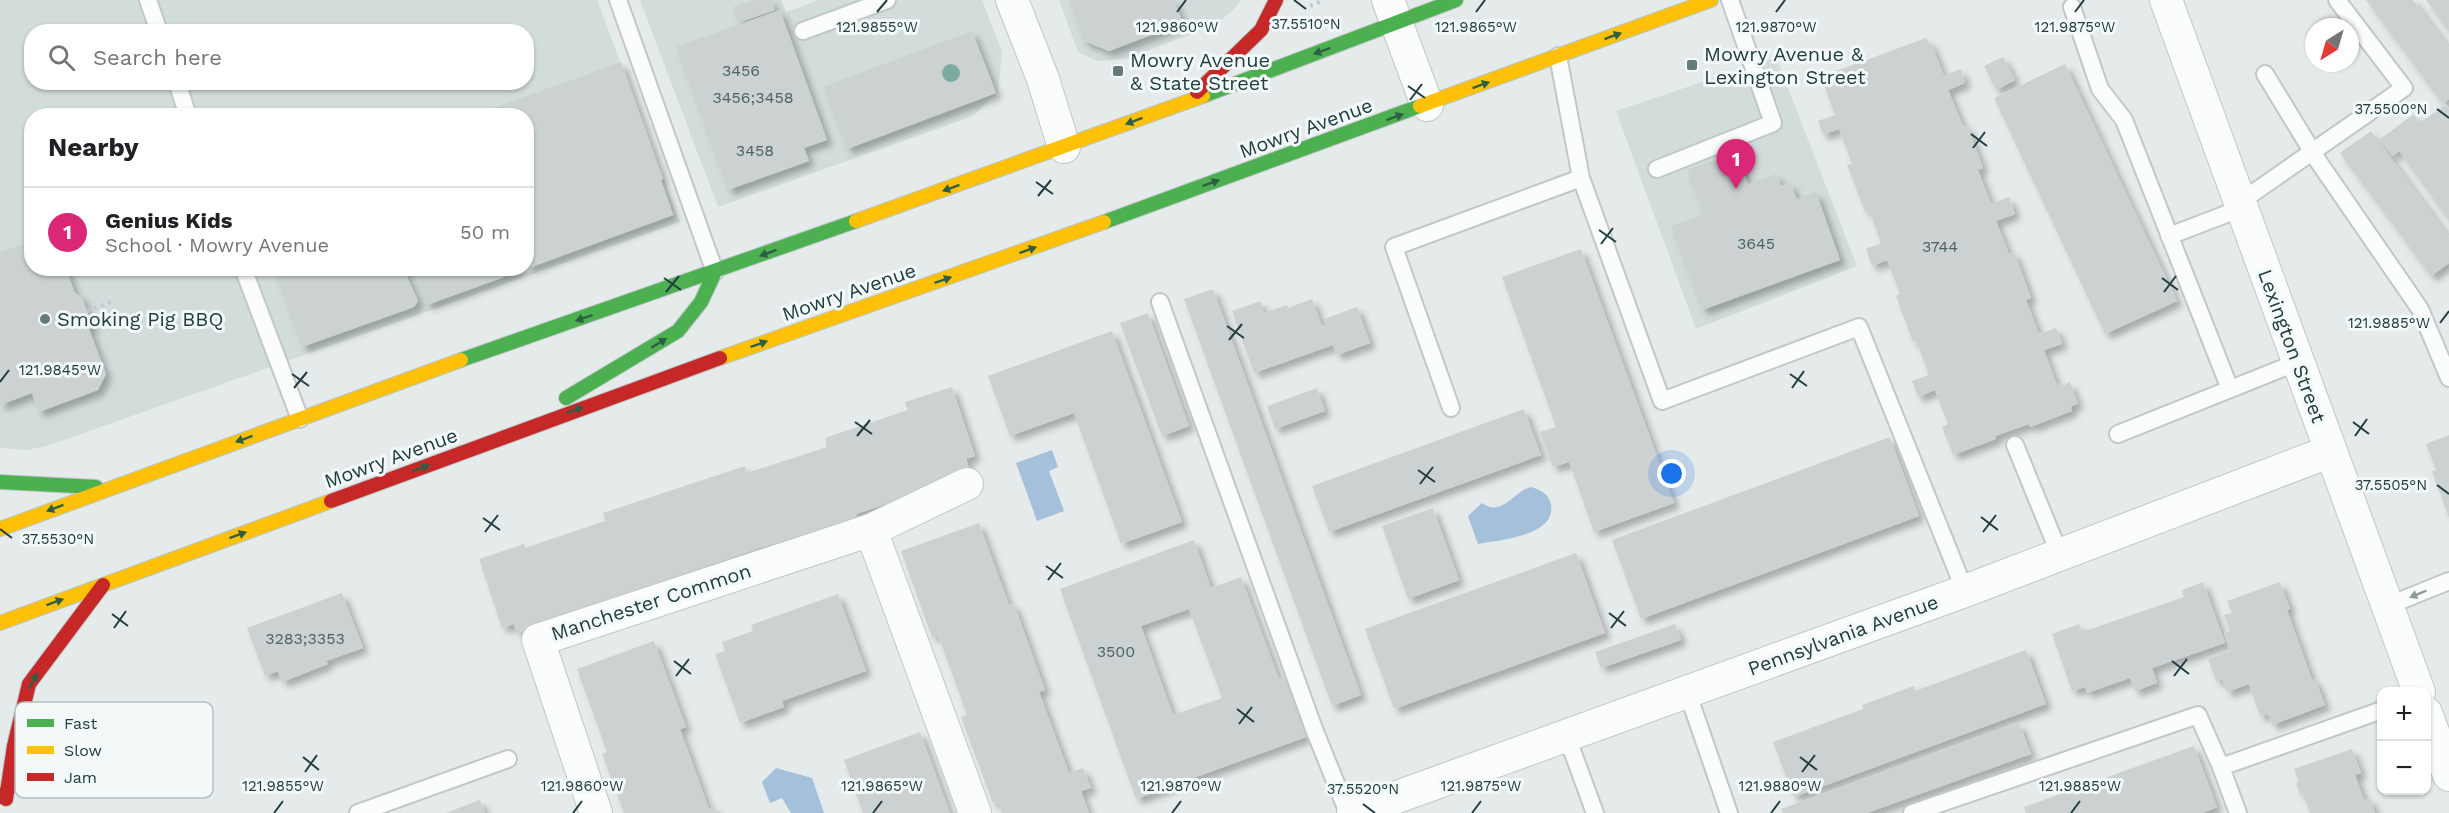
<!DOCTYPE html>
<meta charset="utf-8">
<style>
:root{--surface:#fff;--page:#f6f6f6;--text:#202124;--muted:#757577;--line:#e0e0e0;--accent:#db2777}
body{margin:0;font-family:"Work Sans",sans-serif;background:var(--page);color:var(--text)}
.controls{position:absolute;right:18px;bottom:18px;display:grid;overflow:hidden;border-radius:12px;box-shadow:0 2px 4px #0004}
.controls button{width:54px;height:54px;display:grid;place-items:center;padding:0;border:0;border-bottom:2px solid var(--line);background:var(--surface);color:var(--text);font:30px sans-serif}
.compass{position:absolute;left:2305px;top:18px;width:54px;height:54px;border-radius:50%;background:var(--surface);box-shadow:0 2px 4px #0004;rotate:217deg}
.you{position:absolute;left:1672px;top:474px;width:21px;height:21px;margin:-15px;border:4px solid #fff;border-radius:50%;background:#1a73e8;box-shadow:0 0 0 9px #1a73e833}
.badge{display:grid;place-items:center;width:39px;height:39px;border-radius:50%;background:var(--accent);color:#fff;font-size:20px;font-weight:700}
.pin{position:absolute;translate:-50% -50px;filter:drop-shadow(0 2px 3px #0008)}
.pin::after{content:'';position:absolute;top:32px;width:21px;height:18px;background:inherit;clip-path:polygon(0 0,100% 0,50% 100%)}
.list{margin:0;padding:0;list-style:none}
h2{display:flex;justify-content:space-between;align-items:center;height:78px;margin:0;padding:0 24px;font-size:26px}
h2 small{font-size:20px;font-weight:400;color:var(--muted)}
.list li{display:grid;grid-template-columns:39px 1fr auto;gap:18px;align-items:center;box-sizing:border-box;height:90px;padding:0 24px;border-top:2px solid var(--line)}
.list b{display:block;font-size:22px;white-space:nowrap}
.list p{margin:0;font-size:20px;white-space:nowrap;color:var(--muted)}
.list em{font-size:20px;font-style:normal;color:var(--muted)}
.icon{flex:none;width:33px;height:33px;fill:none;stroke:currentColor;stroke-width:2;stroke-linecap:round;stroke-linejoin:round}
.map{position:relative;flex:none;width:2449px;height:813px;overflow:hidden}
.search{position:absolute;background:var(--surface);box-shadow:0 2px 4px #0004;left:24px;top:24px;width:510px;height:66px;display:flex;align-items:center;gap:15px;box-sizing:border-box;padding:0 21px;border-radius:24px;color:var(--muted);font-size:22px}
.panel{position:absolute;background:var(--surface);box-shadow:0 2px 4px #0004;left:24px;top:108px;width:510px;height:168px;border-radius:24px}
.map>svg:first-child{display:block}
.built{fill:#d2dcdb;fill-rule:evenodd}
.water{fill:#a4c0db}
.building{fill:#ccd2d1;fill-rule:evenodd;filter:url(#shadow)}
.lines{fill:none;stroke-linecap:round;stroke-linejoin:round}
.lane-casing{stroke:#c2c7c7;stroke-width:20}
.street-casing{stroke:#c2c7c7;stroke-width:34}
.fast-casing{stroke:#bcc6c6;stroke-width:16}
.slow-casing{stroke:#bcc6c6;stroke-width:16}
.jam-casing{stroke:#bcc6c6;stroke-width:16}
.path{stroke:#c1caca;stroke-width:4;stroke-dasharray:3 4.5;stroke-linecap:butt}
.lane{stroke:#fbfcfc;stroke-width:16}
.street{stroke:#fbfcfc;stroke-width:32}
.fast{stroke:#4caf50;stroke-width:14}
.slow{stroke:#ffc107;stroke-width:14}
.jam{stroke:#c62828;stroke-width:14}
.tree{fill:#7eaba0}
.oneway{fill:#2e5f44}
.oneway2{fill:#8e9c9e}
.ticks{fill:none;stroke:#213d3f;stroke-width:2}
.poi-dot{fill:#667a7b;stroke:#f3f9f8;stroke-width:2}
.labels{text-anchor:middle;stroke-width:6;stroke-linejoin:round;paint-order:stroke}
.number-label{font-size:16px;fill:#4c6364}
.poi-label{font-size:20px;fill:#213d3f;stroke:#f3f9f8;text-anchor:start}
.street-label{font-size:20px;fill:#213d3f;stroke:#f3f9f8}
.key{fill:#f3f9f8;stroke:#b4c1c0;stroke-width:1.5}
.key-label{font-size:16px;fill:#213d3f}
.ticks-label{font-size:15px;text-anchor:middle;fill:#213d3f;stroke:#f3f9f8;stroke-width:6;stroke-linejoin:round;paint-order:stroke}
</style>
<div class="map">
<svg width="2449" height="813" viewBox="0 0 2449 813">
<defs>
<filter id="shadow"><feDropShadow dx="5.5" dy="5.5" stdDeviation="3" flood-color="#0004"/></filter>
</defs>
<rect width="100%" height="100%" fill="#e5eaea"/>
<path class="built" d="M0 0H597L680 222 47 446 27 450 0 448ZM32 32H526V82H32ZM32 116H526V268H32Z
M640 0H781L786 12 819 0H982L1002 52 998 92 973 116 718 207Z
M1059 0H1241L1231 12 1212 26 1126 59 1097 61 1078 52Z
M1776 57 1857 266 1696 329 1616 111Z"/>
<path class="water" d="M1052 450 1058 467 1049 471 1064 511 1037 521 1016 463Z
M1531 487C1541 490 1549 494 1551 505 1556 536 1499 540 1478 544L1468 516 1482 503C1502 518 1514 491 1531 487Z
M776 768 812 778 824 813H791L782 798 770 803 762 782Z"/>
<path class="building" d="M753 0H771L775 10 738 23 733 7Z
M1069 0H1174L1183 23 1109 51 1084 41Z
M2366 0H2413L2449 48V99L2443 104Z
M2426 0H2449V31Z
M780 10 827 140 804 148 809 161 728 190 676 47Z
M972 31 996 93 847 149 823 87Z
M1926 38 1929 44 1931 43 1944 76 1961 69 1965 83 1948 90 1963 126 1967 125 1983 168 1978 170 1991 204 2009 197 2015 214 1996 221 2009 254 2014 252 2031 298 2026 300 2039 334 2056 328 2062 344 2044 350 2057 385 2061 383 2062 386 2070 382 2078 404 2071 406 2072 411 2030 427 2029 424 1995 436 1996 439 1953 455 1942 427 1948 424 1935 390 1918 397 1912 381 1929 375 1916 341 1913 342 1896 296 1900 294 1887 260 1872 266 1866 249 1881 243 1869 210 1865 212 1847 165 1852 164 1839 129 1823 135 1818 121 1835 115 1823 82 1830 80 1828 74Z
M2003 57 2015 80 1996 90 1984 66Z
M621 62 663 179 661 180 673 215 526 269V116L475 115Z
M2065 64 2177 301 2105 334 1994 98Z
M2446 104 2449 109V220L2399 151 2392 156 2380 139 2414 114 2420 123Z
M2371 131 2449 237V263L2431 276 2340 153Z
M1736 152 1748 184 1776 174 1781 186 1790 183 1797 199 1816 192 1840 260 1702 310 1671 226 1704 215 1687 170Z
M32 241V268H66L74 291 78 296 81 295 93 327 89 329 106 374 98 390 39 412 32 393 0 405V252Z
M1581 249 1674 503 1594 532 1569 462 1553 467 1540 432 1556 427 1502 277Z
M273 268H412L405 272 418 301 414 307 302 347Z
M413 268H526V269L427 305Z
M1213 289 1361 695 1332 706 1184 299Z
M1312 299 1322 326 1326 325 1324 319 1357 307 1370 343 1337 355 1333 345 1254 373 1232 311 1260 301 1264 313 1287 305 1288 308Z
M1148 313 1189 426 1162 436 1120 323Z
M1112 331 1182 522 1121 544 1074 413 1010 436 988 376Z
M952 387 975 456 966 459 969 468 937 479 940 486 856 514 859 522 771 551 769 545 635 590 637 596 517 633 514 624 502 628 479 559 524 544 525 548 605 521 603 513 745 466 747 473 827 447 825 438 908 410 905 402Z
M1317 388 1325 411 1275 429 1267 406Z
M1524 409 1541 455 1329 532 1312 486Z
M2449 435V518L2432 471 2436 470 2426 444Z
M1890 437 1919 516 1641 619 1612 540Z
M1433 508 1459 580 1408 599 1382 526Z
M979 523 1009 605 1014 604 1045 690 1039 692 1069 773 1083 768 1091 788 1081 791 1089 813H1002L998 802 993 803 961 717 967 715 938 635 932 637 901 551Z
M1194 540 1211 588 1241 577 1279 679 1285 677 1306 737 1136 799 1060 589ZM1189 609 1222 698 1173 715 1141 626Z
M1576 553 1605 633 1394 709 1365 629Z
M2203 582 2225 643 2152 668 2157 683 2135 691 2130 678 2087 693 2085 687 2072 691 2052 634 2079 624 2082 632 2184 597 2182 590Z
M2280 582 2290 609 2287 610 2312 680 2315 679 2325 705 2272 725 2268 714 2260 716 2249 684 2227 692 2222 679 2216 681 2208 659 2230 651 2224 633 2230 631 2224 615 2232 613 2227 601Z
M342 593 363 648 326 661 328 664 282 682 278 671 265 676 247 628Z
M838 594 866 671 782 701 784 707 740 723 715 654 725 651 722 642 753 631 751 625Z
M1675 624 1681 640 1601 668 1595 652Z
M654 641 686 727 680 729 709 809 715 806 717 813H624L602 754 607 752 577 669Z
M2026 650 2046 704 1794 797 1773 742 1863 709 1862 705 1914 686 1915 691Z
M2019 723 2031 754 1867 813H1783L1781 809Z
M920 732 950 813H863L844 760Z
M2194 746 2217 807 2202 813H2026L2024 807Z
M2352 749 2361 773 2355 775 2364 800 2370 798 2375 813H2310L2303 793 2300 794 2296 783 2299 782 2294 769Z
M480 800 485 813H446Z"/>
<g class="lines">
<g class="lane-casing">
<path id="lane" d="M148 0 159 32
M618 0 715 272
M2072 7 2100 89 2124 120 2230 389
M803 31 887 0
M1558 56 1581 178 1662 401 1859 327 1965 591
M2265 74 2318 161 2420 309 2449 378
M177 82 188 116
M1657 169 1773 123 1730 0
M2240 202 2404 88 2337 0
M2169 236 2242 208
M243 268 300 419
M1160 302 1314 729 1348 813
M1451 408 1394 247 1581 178
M2118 434 2298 362
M2015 445 2060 555
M2387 606 2449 581
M1687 691 1729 813
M1566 734 1595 813
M2221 767 2382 710
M358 813 508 759
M1912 813 2198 715 2221 767 2238 813"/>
</g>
<g class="street-casing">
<path id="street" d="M1012 0 1043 79 1064 147
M1388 0 1427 105
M2166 0 2419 692
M871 530 975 813
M2426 713 2449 775
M596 813 538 640 871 530 967 484
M1353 813 1965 591 2331 451"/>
</g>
<g class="fast-casing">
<path id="fast" d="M1203 96 1456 0
M1104 222 1420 106
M461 360 856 221
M566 398 678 331 701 302 715 272
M0 482 96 487"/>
</g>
<g class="slow-casing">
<path id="slow" d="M1420 106 1711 0
M856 221 1203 96
M720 358 1104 222
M0 529 461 360
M0 623 331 501"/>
</g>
<g class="jam-casing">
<path id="jam" d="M1197 92 1261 30 1276 0
M331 501 720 358
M0 795 6 799 14 746 29 684 103 585"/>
</g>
<path class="path" d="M1310 6 1324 0
M87 311 113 301"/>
<use href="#lane" class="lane"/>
<use href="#street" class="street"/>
<use href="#fast" class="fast"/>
<use href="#slow" class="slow"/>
<use href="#jam" class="jam"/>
</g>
<circle class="tree" cx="951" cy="73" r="9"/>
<defs><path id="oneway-solid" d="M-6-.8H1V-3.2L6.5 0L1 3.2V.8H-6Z" transform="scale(1.5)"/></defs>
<g class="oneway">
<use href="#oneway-solid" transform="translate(1613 36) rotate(-20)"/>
<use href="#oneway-solid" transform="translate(1322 51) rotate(160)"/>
<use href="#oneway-solid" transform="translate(1481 85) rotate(-20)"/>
<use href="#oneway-solid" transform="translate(1395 117) rotate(-20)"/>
<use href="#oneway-solid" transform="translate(1134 121) rotate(159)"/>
<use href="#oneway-solid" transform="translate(1211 183) rotate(-20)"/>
<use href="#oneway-solid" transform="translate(951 188) rotate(160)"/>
<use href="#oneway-solid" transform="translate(1028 250) rotate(-20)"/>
<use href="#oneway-solid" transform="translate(768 253) rotate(160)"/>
<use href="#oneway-solid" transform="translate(943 280) rotate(-19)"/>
<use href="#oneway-solid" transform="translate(584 318) rotate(161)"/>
<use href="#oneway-solid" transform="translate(659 343) rotate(-31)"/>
<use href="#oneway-solid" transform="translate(759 344) rotate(-19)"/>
<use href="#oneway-solid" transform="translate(575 410) rotate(-20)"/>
<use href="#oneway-solid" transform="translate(244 439) rotate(160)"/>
<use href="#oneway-solid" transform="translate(421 468) rotate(-20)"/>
<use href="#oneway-solid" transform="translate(55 508) rotate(159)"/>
<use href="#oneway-solid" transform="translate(238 535) rotate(-20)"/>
<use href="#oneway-solid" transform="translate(55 602) rotate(-20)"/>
<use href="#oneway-solid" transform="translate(33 681) rotate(-60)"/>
</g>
<use class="oneway2" href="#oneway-solid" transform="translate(2418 594) rotate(158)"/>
<path class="ticks" d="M1294 0 1306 9M877 12 887 0M1177 12 1186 0M1476 12 1485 0M1776 12 1785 0M2075 12 2084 0M1408 86 1425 98M1410 100 1422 84M2437 109 2449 118M1971 134 1987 146M1973 148 1985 132M1036 182 1053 194M1038 196 1051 180M1599 230 1616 242M1601 244 1613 228M664 278 681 290M2162 278 2178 290M666 292 679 276M2164 292 2176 276M2440 323 2449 311M1227 326 1244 338M1229 340 1242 324M292 374 309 386M1790 374 1807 386M0 382 9 370M294 388 307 372M1792 388 1804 371M855 422 872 434M2353 422 2369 434M857 436 870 420M2355 436 2367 419M1418 470 1435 482M1420 484 1433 467M2437 485 2449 494M1981 517 1998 530M483 518 500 530M0 529 12 538M485 532 498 515M1983 532 1996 515M1046 566 1063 578M1048 580 1061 563M1609 613 1626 626M112 614 128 626M114 628 126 611M1611 628 1624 611M674 661 691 674M2172 661 2189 674M676 676 689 659M2174 676 2187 659M1237 709 1254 722M1239 724 1252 707M303 757 319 770M1800 757 1817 770M305 772 317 755M1802 772 1815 755M1363 804 1375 813M274 813 283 801M573 813 582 801M873 813 882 801M1172 813 1181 801M1472 813 1481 801M1771 813 1780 801M2071 813 2080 801"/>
<g class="poi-dot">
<rect x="1686" y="59" width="12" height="12" rx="3"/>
<rect x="1112" y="65" width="12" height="12" rx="3"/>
<circle cx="45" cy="319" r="6"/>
</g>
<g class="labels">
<g class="number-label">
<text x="741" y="76">3456</text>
<text x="753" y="103">3456;3458</text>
<text x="755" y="156">3458</text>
<text x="1756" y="249">3645</text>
<text x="1940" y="252">3744</text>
<text x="305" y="644">3283;3353</text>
<text x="1116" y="657">3500</text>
</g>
<g class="poi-label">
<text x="1704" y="61">Mowry Avenue &amp;<tspan x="1704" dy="23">Lexington Street</tspan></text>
<text x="1130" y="67">Mowry Avenue<tspan x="1130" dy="23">&amp; State Street</tspan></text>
<text x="57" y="326">Smoking Pig BBQ</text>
</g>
<g class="street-label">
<text transform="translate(1306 128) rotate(-20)" y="7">Mowry Avenue</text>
<text transform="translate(849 292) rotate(-19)" y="7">Mowry Avenue</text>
<text transform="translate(2292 346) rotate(70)" y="7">Lexington Street</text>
<text transform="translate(391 458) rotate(-20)" y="7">Mowry Avenue</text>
<text transform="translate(651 602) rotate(-18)" y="7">Manchester Common</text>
<text transform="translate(1843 635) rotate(-20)" y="7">Pennsylvania Avenue</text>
</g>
</g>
<rect x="15" y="702" width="198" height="96" rx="9" class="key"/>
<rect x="27" y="719" width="27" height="8" fill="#4caf50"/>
<rect x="27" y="746" width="27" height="8" fill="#ffc107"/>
<rect x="27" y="773" width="27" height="8" fill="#c62828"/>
<g class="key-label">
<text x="64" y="729">Fast</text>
<text x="64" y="756">Slow</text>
<text x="64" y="783">Jam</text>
</g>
<g class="ticks-label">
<text x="1306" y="29">37.5510°N</text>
<text x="877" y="32">121.9855°W</text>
<text x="1177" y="32">121.9860°W</text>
<text x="1476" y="32">121.9865°W</text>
<text x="1776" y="32">121.9870°W</text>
<text x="2075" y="32">121.9875°W</text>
<text x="2391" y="114">37.5500°N</text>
<text x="2389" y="328">121.9885°W</text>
<text x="60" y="375">121.9845°W</text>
<text x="2391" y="490">37.5505°N</text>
<text x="58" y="544">37.5530°N</text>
<text x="283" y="791">121.9855°W</text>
<text x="582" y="791">121.9860°W</text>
<text x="882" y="791">121.9865°W</text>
<text x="1181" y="791">121.9870°W</text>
<text x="1481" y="791">121.9875°W</text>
<text x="1780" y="791">121.9880°W</text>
<text x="2080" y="791">121.9885°W</text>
<text x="1363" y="794">37.5520°N</text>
</g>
</svg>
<div class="controls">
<button>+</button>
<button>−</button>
</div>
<svg class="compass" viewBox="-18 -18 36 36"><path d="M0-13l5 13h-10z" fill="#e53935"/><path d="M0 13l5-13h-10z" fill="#757577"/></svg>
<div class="you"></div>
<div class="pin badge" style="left:1736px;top:189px">1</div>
<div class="search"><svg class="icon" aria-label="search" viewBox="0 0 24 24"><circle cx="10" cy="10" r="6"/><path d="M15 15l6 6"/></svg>Search here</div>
<section class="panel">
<h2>Nearby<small></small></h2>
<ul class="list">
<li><span class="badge">1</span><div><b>Genius Kids</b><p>School · Mowry Avenue</p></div><em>50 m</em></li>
</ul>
</section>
</div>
